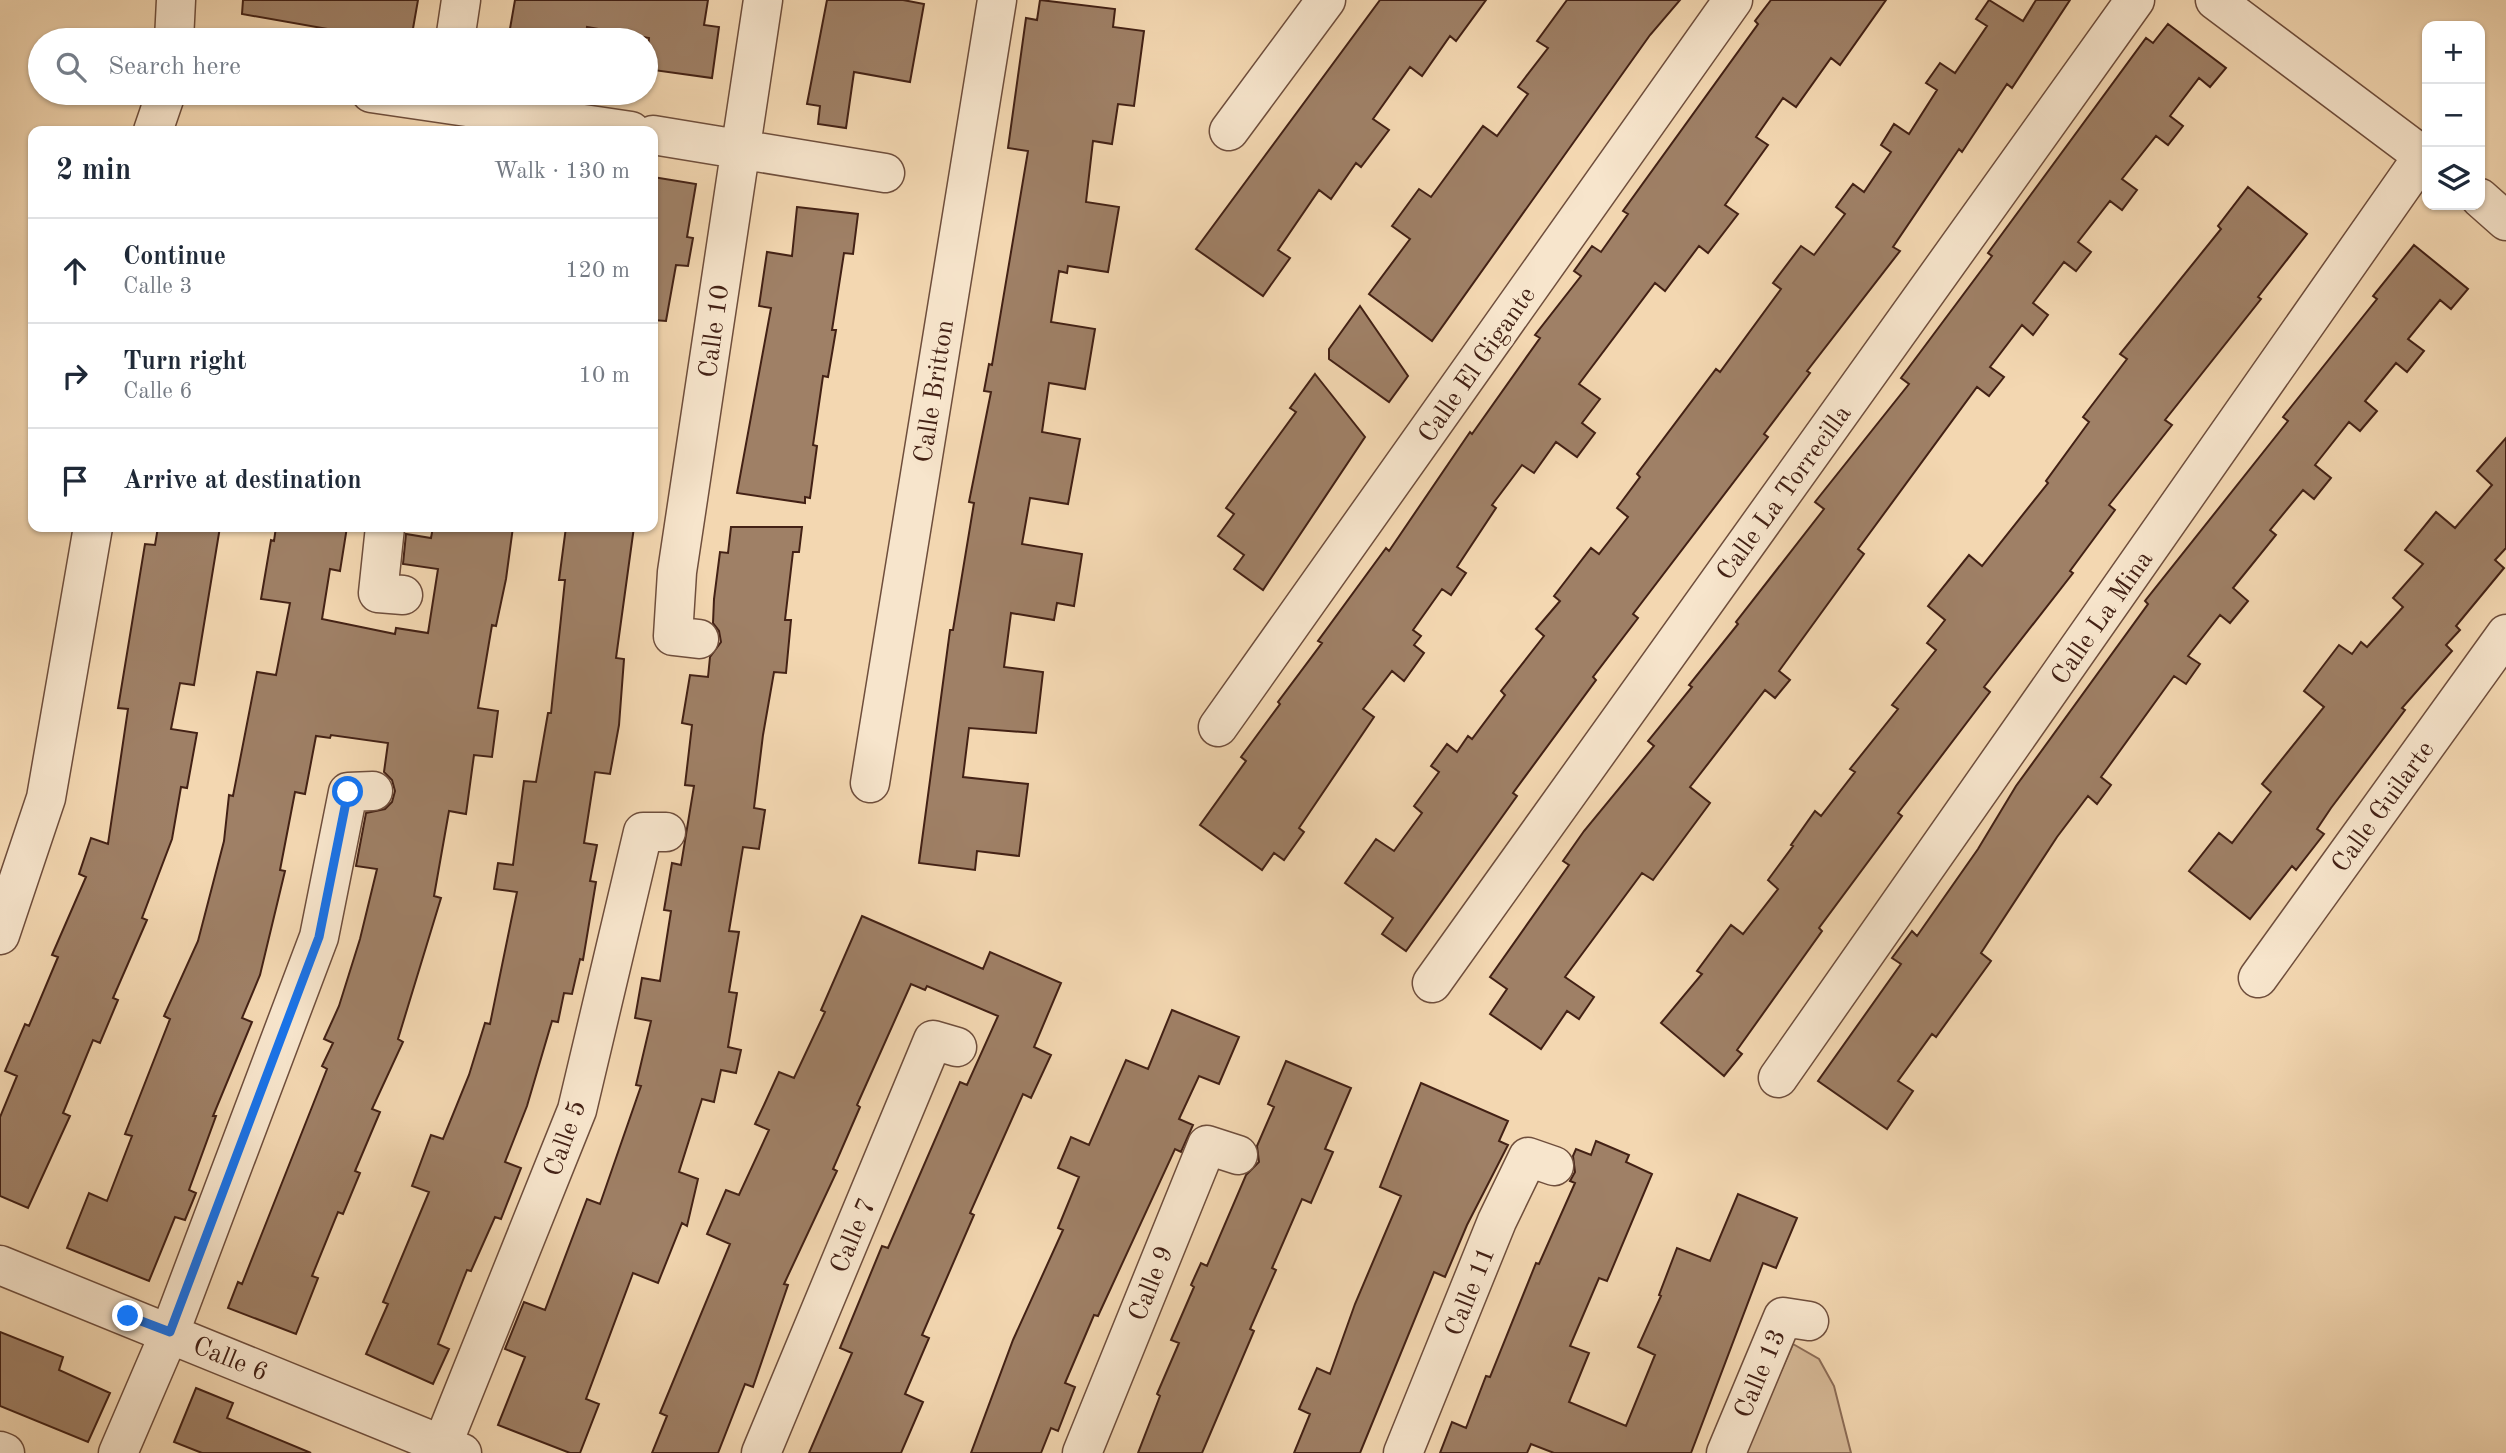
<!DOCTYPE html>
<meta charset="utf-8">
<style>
:root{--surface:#fff;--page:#f6f6f7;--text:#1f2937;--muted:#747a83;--line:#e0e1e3}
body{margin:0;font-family:"Old Standard TT",serif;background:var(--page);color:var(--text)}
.controls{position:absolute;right:21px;top:21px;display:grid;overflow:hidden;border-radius:14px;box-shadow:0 2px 5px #0004}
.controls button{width:63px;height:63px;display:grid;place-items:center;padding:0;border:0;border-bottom:2px solid var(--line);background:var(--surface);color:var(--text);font:35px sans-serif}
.stop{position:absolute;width:21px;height:21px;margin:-16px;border:5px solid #1a73e8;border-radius:50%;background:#fff}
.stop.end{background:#1a73e8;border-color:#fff;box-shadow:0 2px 7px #0008}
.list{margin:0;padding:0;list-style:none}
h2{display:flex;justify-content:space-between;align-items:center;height:91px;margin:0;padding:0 28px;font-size:30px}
h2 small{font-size:23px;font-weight:400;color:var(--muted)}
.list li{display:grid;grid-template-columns:46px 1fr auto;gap:21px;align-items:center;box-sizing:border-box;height:105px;padding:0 28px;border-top:2px solid var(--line)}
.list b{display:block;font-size:26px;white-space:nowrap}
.list p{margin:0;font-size:23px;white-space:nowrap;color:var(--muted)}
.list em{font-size:23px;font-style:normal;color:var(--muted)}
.icon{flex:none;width:38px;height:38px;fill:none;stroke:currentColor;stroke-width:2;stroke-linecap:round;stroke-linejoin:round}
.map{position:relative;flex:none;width:2506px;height:1453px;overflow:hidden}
.search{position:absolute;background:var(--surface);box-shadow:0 2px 5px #0004;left:28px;top:28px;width:630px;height:77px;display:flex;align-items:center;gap:18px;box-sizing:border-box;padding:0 24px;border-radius:38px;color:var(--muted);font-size:26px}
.panel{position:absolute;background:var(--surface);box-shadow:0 2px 5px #0004;left:28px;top:126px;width:630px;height:406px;border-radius:14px}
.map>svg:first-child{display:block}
.green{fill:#d5b896;stroke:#8c6c56;stroke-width:2}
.building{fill:#9f8066;stroke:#432115;stroke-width:2}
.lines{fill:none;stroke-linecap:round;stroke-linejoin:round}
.minor-casing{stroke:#6f4e3c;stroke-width:41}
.minor{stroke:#f7e5cc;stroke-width:38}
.route{stroke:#1a73e8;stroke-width:9}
.labels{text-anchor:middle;stroke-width:7;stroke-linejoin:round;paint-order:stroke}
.street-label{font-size:26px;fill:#432115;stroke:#f7e5cc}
</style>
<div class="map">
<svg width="2506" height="1453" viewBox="0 0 2506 1453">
<rect width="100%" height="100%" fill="#f3d7b1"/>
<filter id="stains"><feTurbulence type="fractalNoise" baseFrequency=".00286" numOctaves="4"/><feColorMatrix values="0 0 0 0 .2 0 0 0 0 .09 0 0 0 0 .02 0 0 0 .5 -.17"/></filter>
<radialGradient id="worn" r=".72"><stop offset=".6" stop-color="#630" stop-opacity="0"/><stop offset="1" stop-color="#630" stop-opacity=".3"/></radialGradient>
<path class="green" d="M1793 1344 1819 1359 1834 1386 1851 1453H1745Z"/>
<path class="building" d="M243 0H418L411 40H390L242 14Z
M515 0H708L704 25 719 27 712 78 646 69 649 38 587 27 585 40H508Z
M827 0H903L924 4 910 82 854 72 846 128 818 124 820 106 807 104Z
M1040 0 1115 9 1113 27 1144 31 1134 106 1118 104 1112 144 1093 141 1086 202 1119 207 1108 272 1068 266 1067 273 1059 271 1051 322 1095 329 1085 389 1049 383 1042 432 1080 439 1068 504 1030 498 1022 544 1082 554 1074 606 1057 603 1054 620 1011 613 1004 667 1043 672 1036 733 969 728 963 777 1028 784 1019 856 977 851 975 870 919 863 950 630H953L974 503 969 502 991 392 984 391 989 364 992 365 1028 151 1008 148 1026 18 1037 20Z
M1380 0H1486L1456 41 1450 36 1422 76 1410 67 1373 119 1389 130 1361 167 1356 163 1331 199 1319 190 1278 250 1290 258 1263 296 1196 249Z
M1567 0H1680L1650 35 1432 341 1369 294 1410 239 1392 226 1419 189 1431 197 1483 126 1497 136 1528 94 1518 87 1548 48 1537 41Z
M1771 0H1886L1840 65 1831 58 1796 107 1783 98 1756 137 1768 145 1725 205 1738 214 1708 253 1699 246 1665 291 1655 283 1579 384 1600 399 1582 423 1595 433 1577 457 1556 442 1534 473 1522 465 1492 505 1496 508 1457 567 1466 573 1451 595 1442 589 1413 630 1421 636 1414 645 1424 653 1404 681 1392 671 1363 709 1374 717 1299 828 1304 832 1284 860 1274 853 1262 870 1200 825 1246 761 1241 757 1280 704 1278 702 1322 643 1318 641 1386 548 1389 551 1470 432 1472 434 1540 338 1535 335 1581 276 1574 271 1592 246 1601 252 1628 214 1623 211 1758 24 1755 21Z
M1989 0 2023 21 2036 0H2070L2012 88 2007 84 1962 152 1959 149 1893 247 1900 251 1807 371 1810 373 1764 434 1768 437 1633 614 1638 618 1593 677 1596 680 1513 793 1517 796 1406 951 1382 934 1393 918 1345 883 1376 839 1394 851 1422 813 1414 806 1439 772 1431 766 1447 744 1457 752 1468 736 1472 739 1505 695 1501 691 1544 636 1536 629 1560 601 1554 596 1591 548 1599 554 1628 517 1617 508 1640 477 1637 474 1716 369 1720 372 1781 289 1773 283 1801 246 1814 255 1845 214 1836 207 1853 184 1864 192 1891 152 1881 145 1894 124 1909 134 1937 90 1926 83 1940 63 1955 73 1987 26 1976 19Z
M2168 24 2226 68 2210 87 2199 78 2170 116 2183 126 2168 145 2156 136 2122 179 2137 190 2122 210 2110 201 2078 242 2091 252 2076 271 2064 262 2033 303 2048 315 2033 335 2022 325 1990 367 2004 377 1989 396 1977 387 1858 549 1864 554 1779 671 1790 680 1775 698 1765 690 1690 787 1710 803 1653 880 1642 873 1565 977 1594 997 1579 1019 1567 1011 1541 1049 1490 1014 1507 989 1490 977 1569 865 1563 861 1584 831 1654 746 1648 741 1692 687 1689 685 1738 624 1736 622 1824 509 1815 502 1909 384 1901 378 1992 256 1988 253 2146 38 2153 43Z
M653 177 696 184 687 237 693 238 688 266 676 265 666 321 653 320Z
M2248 187 2307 234 2258 297 2261 299 2165 420 2172 425 2109 505 2115 510 2070 571 2073 573 1984 687 1990 692 1898 813 1902 816 1819 928 1822 931 1737 1050 1742 1054 1724 1076 1661 1023 1702 974 1697 971 1731 925 1743 934 1778 889 1768 880 1793 846 1791 845 1815 811 1821 816 1855 772 1850 769 1898 709 1892 705 1936 650 1927 643 1945 620 1928 606 1969 555 1982 566 2048 483 2046 481 2089 422 2083 417 2127 359 2120 354 2221 229 2218 226Z
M797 207 858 214 853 254 844 253 832 330H836L828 377 823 376 813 445 817 446 810 498 805 497V503L737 493 771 308 759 306 767 252 792 256Z
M2414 245 2468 289 2451 309 2440 300 2408 339 2424 351 2407 372 2396 363 2365 401 2377 411 2360 431 2349 422 2315 465 2331 478 2314 499 2303 490 2270 530 2276 535 2233 588 2248 601 2230 623 2220 615 2188 656 2200 664 2186 684 2174 676 2101 777 2111 785 2097 804 2088 796 2057 837 1981 953 1991 961 1936 1037 1932 1034 1898 1081 1913 1091 1887 1129 1818 1081 1901 964 1892 958 1912 931 1917 936 1978 849 2016 786 2148 604 2145 601 2288 421 2283 417 2377 299 2373 296Z
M1360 306 1408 376 1389 402 1329 359V349Z
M1315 374 1365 437 1263 590 1234 569 1244 555 1218 536 1234 514 1226 508 1296 412 1290 408Z
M2506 438V548L2495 560 2504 568 2456 626 2460 630 2446 645 2452 651 2402 708 2405 710 2331 808 2317 829 2324 834 2296 870 2292 866 2250 919 2189 871 2219 833 2232 843 2271 792 2262 784 2324 707 2304 691 2339 645 2352 654 2361 642 2367 647 2403 607 2393 598 2423 564 2405 550 2436 512 2455 528 2492 485 2477 471Z
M158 527H220L194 685 180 683 171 729 197 733 187 788 181 787 172 839 142 918 147 920 113 998 118 1000 100 1043 93 1040 63 1113 70 1116 28 1208 0 1196V1117L17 1076 5 1071 25 1024 29 1026 58 957 52 955 86 877 79 874 91 838 108 844 128 709 118 708 145 544 155 545Z
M276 527H347L340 571 330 569 322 619 395 634 396 628 428 633 438 569 403 564 406 534 431 538 433 527H513L506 579 496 626 492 625 478 708 498 711 492 757 474 755 466 814 449 811 434 896 441 898 398 1039 403 1042 372 1109 380 1112 355 1171 360 1173 343 1214 338 1212 312 1276 318 1278 296 1334 228 1308 238 1282 242 1284 327 1069 322 1066 333 1043 324 1039 339 1006 360 939 377 869 356 866 366 813 385 809 392 802 395 791 392 780 384 772 388 743 331 735 330 738 316 736 305 794 295 792 280 870 285 871 260 975 242 1018 252 1022 213 1116H216L189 1190 196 1193 185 1220 175 1217 149 1281 67 1248 89 1193 107 1201 132 1136 125 1134 170 1019 164 1016 198 941 224 841 229 795 233 796 257 672 276 675 290 603 261 599 271 540 274 541Z
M566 527H634L616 658 624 659 619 725 610 774 595 772 584 843 597 845 590 881 596 882 583 960 580 959 572 994 564 993 558 1022 552 1021 527 1106 505 1162 521 1168 501 1219 495 1217 471 1271 467 1270 438 1344 449 1349 433 1384 366 1354 388 1304 383 1302 429 1192 412 1186 431 1135 443 1139 469 1075 485 1023 490 1024 517 892 494 889 498 863 513 865 524 781 536 782 548 713H551L565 580H559Z
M731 527H802L799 552H793L785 620H791L786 673 774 672 763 735 754 808 765 810 759 849 743 847 729 931 739 932 729 992 737 993 728 1047 741 1050 736 1073 721 1070 714 1102 702 1099 679 1172 698 1179 687 1226 682 1223 658 1283 633 1273 586 1399 599 1404 580 1453H570L498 1425 525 1357 505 1349 524 1302 545 1310 587 1199 600 1204 641 1086 636 1085 651 1021 635 1018 642 978 660 981 671 911 664 910 672 863 681 865 694 786 685 785 692 725 682 723 690 675 708 677 710 657 721 642 719 631 713 623 714 599 720 552 728 553Z
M862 916 983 969 990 952 1061 983 1034 1047 1051 1055 1031 1098 1023 1094 970 1213 974 1215 922 1335 929 1338 905 1394 923 1402 901 1453H809L852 1353 840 1348 882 1246 888 1248 960 1082 967 1085 998 1016 927 986 925 990 911 984 857 1105 860 1107 833 1169 837 1171 784 1284 788 1285 753 1387 745 1384 718 1453H652L667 1416 660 1413 730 1244 707 1234 726 1190 739 1195 769 1130 755 1124 764 1105 779 1072 794 1078 825 1012 821 1010Z
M1172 1010 1239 1037 1219 1084 1199 1076 1179 1119 1193 1125 1181 1152 1175 1149 1098 1316 1094 1315 1065 1383 1075 1387 1058 1431 1051 1428 1041 1453H971L1013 1340 1063 1230 1058 1228 1079 1177 1058 1168 1071 1137 1089 1145 1126 1060 1148 1069Z
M1286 1061 1351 1088 1325 1149 1333 1152 1311 1203 1302 1199 1272 1268 1276 1270 1250 1329 1254 1331 1202 1453H1138L1160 1396 1157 1394 1179 1343 1171 1340 1194 1287 1191 1285 1201 1263 1207 1266 1246 1175 1259 1162 1257 1146 1274 1107 1268 1104Z
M1421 1083 1508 1121 1499 1141 1508 1145 1467 1225 1445 1277 1434 1272 1360 1453H1294L1310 1414 1299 1409 1317 1368 1330 1374 1355 1304 1401 1196 1380 1187Z
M1596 1141 1629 1155 1626 1162 1652 1174 1607 1281 1599 1278 1570 1346 1589 1353 1569 1402 1626 1426 1655 1355 1638 1347 1661 1296 1659 1295 1677 1248 1710 1261 1738 1194 1797 1218 1776 1268 1763 1263 1691 1453H1554L1531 1444 1527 1453H1440L1452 1422 1466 1428 1486 1376 1490 1377 1536 1263 1539 1264 1575 1183 1570 1181 1575 1172 1573 1156 1576 1149 1591 1155Z
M0 1332 63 1357 59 1370 110 1393 88 1442 0 1406Z
M196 1388 233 1403 227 1418 311 1453H202L174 1442Z"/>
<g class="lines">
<g class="minor-casing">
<path id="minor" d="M2215 0 2427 159
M174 40 176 0
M455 40 461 0
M371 93 631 131
M153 131 166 93
M1229 131 1326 0
M653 135 885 173
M2480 198 2506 221
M385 527 378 593 403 595
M699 639 673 636 677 572 763 0
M1218 727 1733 0
M870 783 997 0
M0 935 46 798 93 527
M2258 978 2506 634
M1432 983 2135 0
M1778 1078 2423 156
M0 1265 462 1453
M0 1451 5 1453
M118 1453 170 1332 319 937 348 792 373 791
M439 1453 577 1110 643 832H666
M761 1453 933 1040 957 1047
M1082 1453 1207 1145 1238 1155
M1403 1453 1497 1221 1528 1157 1554 1166
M1726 1453 1783 1317 1809 1321"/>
</g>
<use href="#minor" class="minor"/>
</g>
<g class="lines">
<path class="route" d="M128 1316 170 1332 319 937 348 792"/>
</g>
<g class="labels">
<g class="street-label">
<text transform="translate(713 331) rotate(-82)" y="9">Calle 10</text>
<text transform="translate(1476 364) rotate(-55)" y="9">Calle El Gigante</text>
<text transform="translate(933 391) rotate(-81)" y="9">Calle Britton</text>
<text transform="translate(1783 492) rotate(-54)" y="9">Calle La Torrecilla</text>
<text transform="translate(2101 617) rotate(-55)" y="9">Calle La Mina</text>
<text transform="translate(2382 806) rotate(-54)" y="9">Calle Guilarte</text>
<text transform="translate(564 1138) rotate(-70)" y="9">Calle 5</text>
<text transform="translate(852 1235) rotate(-67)" y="9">Calle 7</text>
<text transform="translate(1150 1283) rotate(-68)" y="9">Calle 9</text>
<text transform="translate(1469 1291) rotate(-68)" y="9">Calle 11</text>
<text transform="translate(231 1358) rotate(22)" y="9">Calle 6</text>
<text transform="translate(1759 1373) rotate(-67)" y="9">Calle 13</text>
</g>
</g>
<rect width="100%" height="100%" filter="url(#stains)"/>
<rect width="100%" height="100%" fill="url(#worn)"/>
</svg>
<div class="controls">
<button>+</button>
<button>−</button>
<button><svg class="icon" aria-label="layers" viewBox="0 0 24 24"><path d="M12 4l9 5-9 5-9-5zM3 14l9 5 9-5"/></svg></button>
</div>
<div class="stop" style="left:348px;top:792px"></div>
<div class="stop end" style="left:128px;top:1316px"></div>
<div class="search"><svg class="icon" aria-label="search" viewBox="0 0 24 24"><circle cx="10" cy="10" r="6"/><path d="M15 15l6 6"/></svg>Search here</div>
<section class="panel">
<h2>2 min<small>Walk · 130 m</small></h2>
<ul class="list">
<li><svg class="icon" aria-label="ahead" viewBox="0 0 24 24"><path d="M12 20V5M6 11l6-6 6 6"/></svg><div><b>Continue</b><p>Calle 3</p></div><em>120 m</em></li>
<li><svg class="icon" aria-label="right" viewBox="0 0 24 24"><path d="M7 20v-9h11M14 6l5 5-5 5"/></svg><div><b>Turn right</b><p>Calle 6</p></div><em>10 m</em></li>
<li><svg class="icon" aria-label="arrive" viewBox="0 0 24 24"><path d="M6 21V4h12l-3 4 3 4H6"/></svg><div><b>Arrive at destination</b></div></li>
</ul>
</section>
</div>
